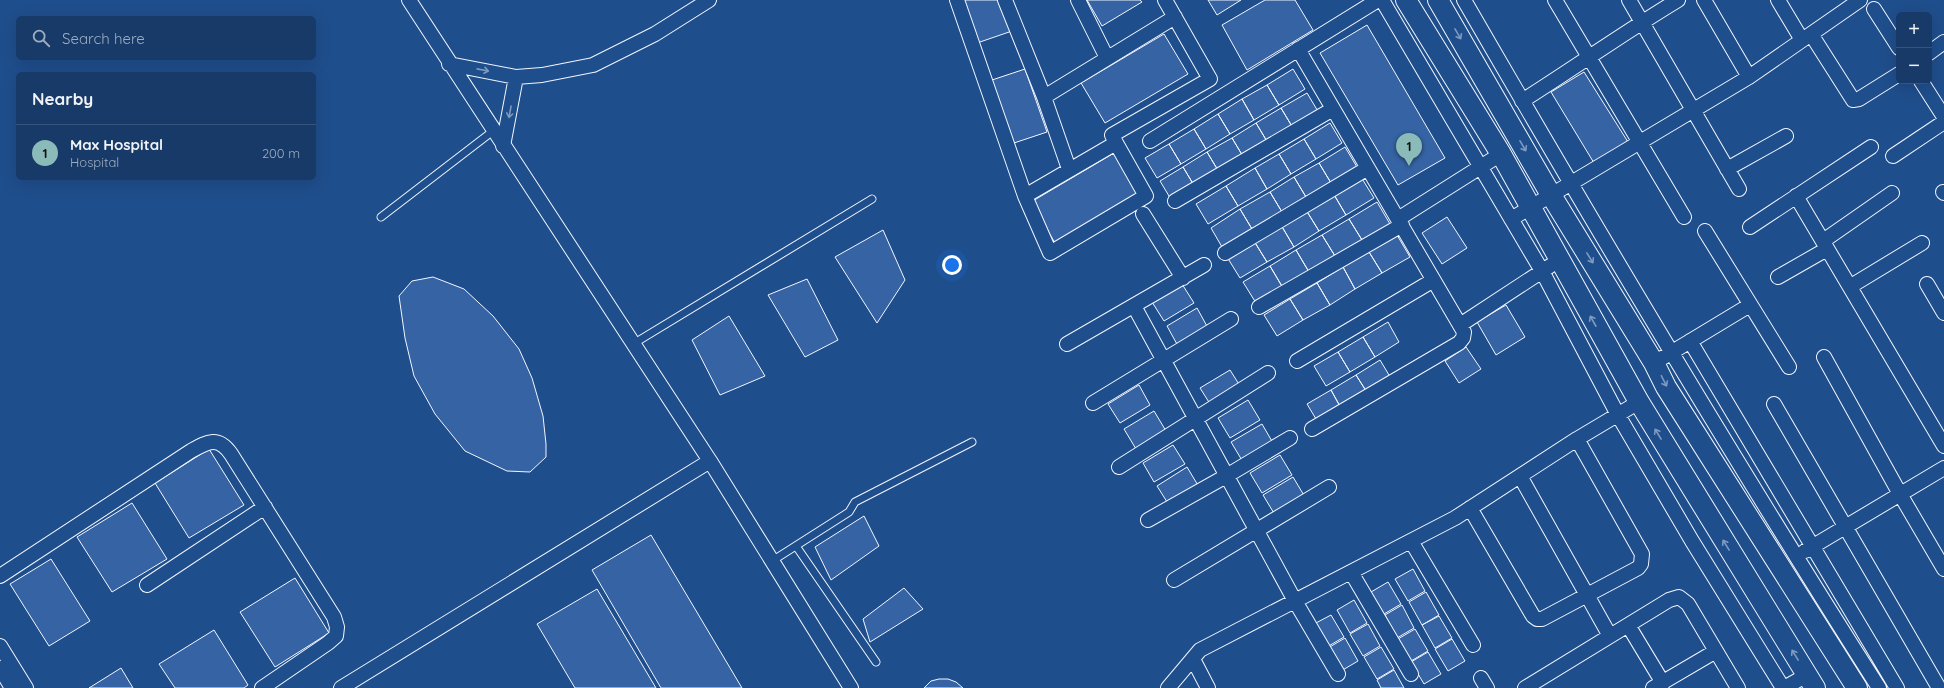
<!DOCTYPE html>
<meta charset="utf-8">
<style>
:root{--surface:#173a69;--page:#244571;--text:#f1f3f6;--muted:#9eadc0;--line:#36547d;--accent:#8bbbb9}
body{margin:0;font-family:Quicksand,sans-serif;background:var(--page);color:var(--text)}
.controls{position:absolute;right:12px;top:12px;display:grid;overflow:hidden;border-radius:6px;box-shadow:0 4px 16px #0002}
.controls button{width:36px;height:36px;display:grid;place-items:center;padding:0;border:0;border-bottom:1px solid var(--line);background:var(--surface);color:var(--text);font:20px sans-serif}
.you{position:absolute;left:952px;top:265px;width:14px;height:14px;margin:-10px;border:3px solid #fff;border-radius:50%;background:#1a73e8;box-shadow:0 0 0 6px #1a73e833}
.badge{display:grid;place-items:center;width:26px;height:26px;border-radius:50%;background:var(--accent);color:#111;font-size:13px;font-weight:700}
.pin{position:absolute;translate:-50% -33px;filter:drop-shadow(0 1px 2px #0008)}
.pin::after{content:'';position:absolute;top:21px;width:14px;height:12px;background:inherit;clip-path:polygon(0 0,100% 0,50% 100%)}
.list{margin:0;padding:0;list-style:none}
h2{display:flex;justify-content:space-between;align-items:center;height:52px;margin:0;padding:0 16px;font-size:17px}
h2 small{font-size:13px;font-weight:400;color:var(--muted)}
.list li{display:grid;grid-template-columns:26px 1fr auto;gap:12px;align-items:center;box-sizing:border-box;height:56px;padding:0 16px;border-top:1px solid var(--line)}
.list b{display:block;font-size:15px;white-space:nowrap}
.list p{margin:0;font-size:13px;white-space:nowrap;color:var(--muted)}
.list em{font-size:13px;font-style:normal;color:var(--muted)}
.icon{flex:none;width:22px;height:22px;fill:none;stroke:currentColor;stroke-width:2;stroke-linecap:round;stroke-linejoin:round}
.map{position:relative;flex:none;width:1944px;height:688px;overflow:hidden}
.search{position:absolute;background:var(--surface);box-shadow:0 4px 16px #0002;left:16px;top:16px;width:300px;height:44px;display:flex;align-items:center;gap:10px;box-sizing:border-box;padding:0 14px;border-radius:6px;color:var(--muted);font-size:15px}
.panel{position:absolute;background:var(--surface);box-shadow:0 4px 16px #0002;left:16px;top:72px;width:300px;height:108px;border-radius:6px}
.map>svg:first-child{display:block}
.building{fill:#3563a3;stroke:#f2f6ff}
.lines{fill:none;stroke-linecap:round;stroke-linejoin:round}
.lane-casing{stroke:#f2f6ff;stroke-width:9}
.street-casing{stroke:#f2f6ff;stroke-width:16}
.secondary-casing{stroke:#f2f6ff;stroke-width:22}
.lane{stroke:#1f4e8c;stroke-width:7}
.street{stroke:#1f4e8c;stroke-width:14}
.secondary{stroke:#1f4e8c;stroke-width:20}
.oneway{stroke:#7e9ac0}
</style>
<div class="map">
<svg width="1944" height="688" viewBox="0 0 1944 688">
<rect width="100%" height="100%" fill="#1f4e8c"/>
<path class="building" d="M962 0H1002L1012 31 977 43Z
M1087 0H1140L1142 2 1102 26Z
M1208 0H1241L1217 15Z
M1265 0H1295L1313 30 1247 70 1222 25Z
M1367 25 1445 158 1398 185 1320 53Z
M1164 34 1188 74 1105 123 1081 83Z
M1025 69 1047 132 1011 144 989 81Z
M1293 69 1305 89 1279 105 1267 85Z
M1584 72 1628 142 1594 163 1551 92Z
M1267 85 1279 105 1254 120 1242 99Z
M1307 93 1319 113 1293 128 1281 108Z
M1242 99 1254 120 1230 134 1218 114Z
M1281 108 1293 128 1268 143 1256 123Z
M1218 114 1230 134 1206 149 1194 129Z
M1256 123 1268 143 1244 158 1232 138Z
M1330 123 1342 143 1316 159 1304 139Z
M1194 129 1206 149 1181 164 1169 144Z
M1232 138 1244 158 1219 172 1207 152Z
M1304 139 1316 159 1291 174 1279 154Z
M1169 144 1181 164 1157 178 1145 158Z
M1345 147 1357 167 1331 183 1319 163Z
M1207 152 1219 172 1195 187 1183 167Z
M1114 153 1138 194 1055 243 1031 202Z
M1279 154 1291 174 1267 189 1255 168Z
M1319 163 1331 183 1306 197 1294 177Z
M1183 167 1195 187 1172 201 1160 181Z
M1255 168 1267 189 1238 206 1226 186Z
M1294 177 1306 197 1282 212 1270 192Z
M1361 177 1374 198 1346 215 1333 193Z
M1226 186 1238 206 1208 224 1196 204Z
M1270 192 1282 212 1252 229 1240 209Z
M1333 193 1346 215 1319 231 1306 210Z
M1377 202 1390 224 1362 240 1349 219Z
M1240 209 1252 229 1222 247 1211 228Z
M1306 210 1319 231 1294 247 1281 225Z
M1447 217 1467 248 1442 264 1422 233Z
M1349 219 1362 240 1335 256 1322 235Z
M1281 225 1294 247 1267 262 1254 241Z
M883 230 905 280 877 323 835 257Z
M1322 235 1335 256 1309 272 1296 250Z
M1397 235 1410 257 1382 273 1369 252Z
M1254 241 1267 262 1240 278 1227 257Z
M1296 250 1309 272 1283 288 1270 266Z
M1369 252 1382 273 1355 289 1343 267Z
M1270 266 1283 288 1256 303 1243 282Z
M1343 267 1355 289 1330 305 1317 283Z
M433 277 464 289 493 316 519 349 532 378 543 416 546 444V457L530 472 507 471 465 451 435 414 414 376 405 338 399 296 412 281Z
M807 279 838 340 805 357 768 295Z
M1317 283 1330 305 1303 320 1290 299Z
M1182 284 1194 303 1164 321 1152 302Z
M1290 299 1303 320 1277 336 1264 315Z
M1506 305 1525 337 1496 355 1477 322Z
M1197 308 1208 328 1178 346 1167 326Z
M729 316 765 376 720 395 692 340Z
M1388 322 1399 342 1375 357 1363 337Z
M1363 337 1375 357 1350 372 1338 352Z
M1466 347 1481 369 1459 383 1445 361Z
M1338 352 1350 372 1326 386 1314 366Z
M1380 360 1392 380 1368 394 1356 375Z
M1230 370 1242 389 1212 407 1200 388Z
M1356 375 1368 394 1342 410 1331 390Z
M1139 385 1150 405 1120 423 1108 404Z
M1331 390 1342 410 1319 424 1307 404Z
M1248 400 1260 420 1230 438 1218 418Z
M1154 411 1166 431 1136 449 1124 429Z
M1262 424 1273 443 1243 462 1231 442Z
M1173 445 1185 464 1154 482 1143 463Z
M209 449 244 505 189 538 155 483Z
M1280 455 1292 475 1262 493 1250 473Z
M1187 467 1199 487 1169 505 1157 486Z
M1293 477 1305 497 1275 515 1263 495Z
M132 503 167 559 112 592 77 537Z
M864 516 879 546 831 580 815 547Z
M651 535 742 688H661L592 570Z
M51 559 90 621 49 646 10 584Z
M1413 569 1425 591 1408 601 1395 579Z
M295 578 329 633 275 667 240 612Z
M1388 582 1401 604 1384 614 1371 592Z
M904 588 923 609 870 642 863 619Z
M597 589 656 688H575L537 624Z
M1426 592 1439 615 1422 625 1409 602Z
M1354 600 1367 623 1350 633 1337 610Z
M1402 605 1414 628 1397 638 1385 615Z
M1331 615 1344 637 1327 647 1314 624Z
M1439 616 1452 638 1435 648 1422 625Z
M1368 624 1380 646 1363 656 1350 634Z
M1415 629 1428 651 1411 661 1398 639Z
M214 630 248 685 244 688H175L159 664Z
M1345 638 1358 661 1341 671 1328 648Z
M1452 639 1465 661 1448 671 1435 649Z
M1381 647 1394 669 1377 679 1364 657Z
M1428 652 1441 674 1424 684 1411 662Z
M121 668 133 688H89Z
M1394 670 1404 688H1381L1377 680Z
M939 679H948L956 682 963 688H924L931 681Z"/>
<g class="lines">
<g class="lane-casing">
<path id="lane" d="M381 217 493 131
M633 344 872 199
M796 546 876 662
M772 561 849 512 855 502 972 442"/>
</g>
<g class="street-casing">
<path id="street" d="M409 0 710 461 851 688
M957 0 1025 196
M1005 0 1044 97 1069 169
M1078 0 1107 58
M1382 0 1542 271 1618 415 1692 541 1783 688
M1464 0C1598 232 1735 462 1879 688
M1555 0 1684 217
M1629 0 1739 189
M1704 0 1749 77
M1778 0 1802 40
M1874 9 1899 48
M1811 34 1853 100 1859 99 1899 74
M1298 49 1464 332 1463 338 1459 343 1312 429
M1929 53 1944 42
M449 64 516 77 542 75 593 65 655 34 709 0
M1921 81 1944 117
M1044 97 1175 17
M1522 101C1574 68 1625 32 1678 0
M1150 141 1378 0
M1116 143 1146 196 1050 253 1025 196Z
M1116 143 1112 135 1210 79 1165 0
M503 146 516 77
M1893 156 1944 122
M1727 169 1786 136
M1943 192 1944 193
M1796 196 1944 446
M1175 201 1333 109
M1143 214 1183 278
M1398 219 1501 154
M1511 219 1749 77 1860 0
M1750 227 1871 147
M1705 231 1789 367
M1823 241 1892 193
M1225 253 1368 168
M1778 277 1827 249
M1927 284 1944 313
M1851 286 1922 243
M1134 306 1295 601 1338 674
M1259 307 1402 225
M1460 325 1550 266
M1690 341 1897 688
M1067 344 1204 265
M1824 357 1900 494 1944 569
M1297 361 1432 281
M1654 363 1750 305
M1093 403 1231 319
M1774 404 1939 688
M1119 467 1268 373
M1520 476 1610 636
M1470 508 1533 616 1537 619H1542L1638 568 1641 564 1642 554 1577 439
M1148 520 1228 475 1290 438
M1411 541 1473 645
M1805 551 1944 468
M1351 572 1411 674
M0 576 191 451C207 442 218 435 231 454L334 617 337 627 336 636 328 643 262 688
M1174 580 1329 487
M147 585 265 507
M1628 625 1663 683
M0 646 26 688
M1193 659 1208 688
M0 668 12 688
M1481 678 1487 688
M341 688 710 461
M1168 688 1200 650 1455 518 1577 439 1639 402
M1525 688 1669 600 1679 597 1688 604 1738 688
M1653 688 1716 651
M1784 688 1807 675"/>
</g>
<g class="secondary-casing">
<path id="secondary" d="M1406 0 1501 154 1639 402 1815 688
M1438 0 1551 195 1654 363 1666 387 1857 688"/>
</g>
<use href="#lane" class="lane"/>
<use href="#street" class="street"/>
<use href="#secondary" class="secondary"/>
</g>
<defs><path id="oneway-shaft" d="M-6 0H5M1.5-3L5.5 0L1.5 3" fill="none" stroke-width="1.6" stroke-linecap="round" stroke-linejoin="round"/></defs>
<g class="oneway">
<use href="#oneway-shaft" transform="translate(1458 34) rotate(60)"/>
<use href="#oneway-shaft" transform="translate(483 70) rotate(11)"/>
<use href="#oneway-shaft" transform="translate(510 112) rotate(100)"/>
<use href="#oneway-shaft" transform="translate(1523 146) rotate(60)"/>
<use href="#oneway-shaft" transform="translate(1590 258) rotate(58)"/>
<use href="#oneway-shaft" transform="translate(1593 321) rotate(-119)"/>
<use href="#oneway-shaft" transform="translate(1664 381) rotate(63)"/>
<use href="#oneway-shaft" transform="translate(1658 434) rotate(-121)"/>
<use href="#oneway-shaft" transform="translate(1726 545) rotate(-122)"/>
<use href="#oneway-shaft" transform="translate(1795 655) rotate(-122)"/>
</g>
</svg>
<div class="controls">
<button>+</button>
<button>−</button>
</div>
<div class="you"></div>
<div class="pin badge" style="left:1409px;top:166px">1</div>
<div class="search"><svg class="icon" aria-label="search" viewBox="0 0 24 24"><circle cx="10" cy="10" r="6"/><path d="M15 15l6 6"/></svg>Search here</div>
<section class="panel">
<h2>Nearby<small></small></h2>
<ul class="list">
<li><span class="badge">1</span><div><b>Max Hospital</b><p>Hospital</p></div><em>200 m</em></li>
</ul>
</section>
</div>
